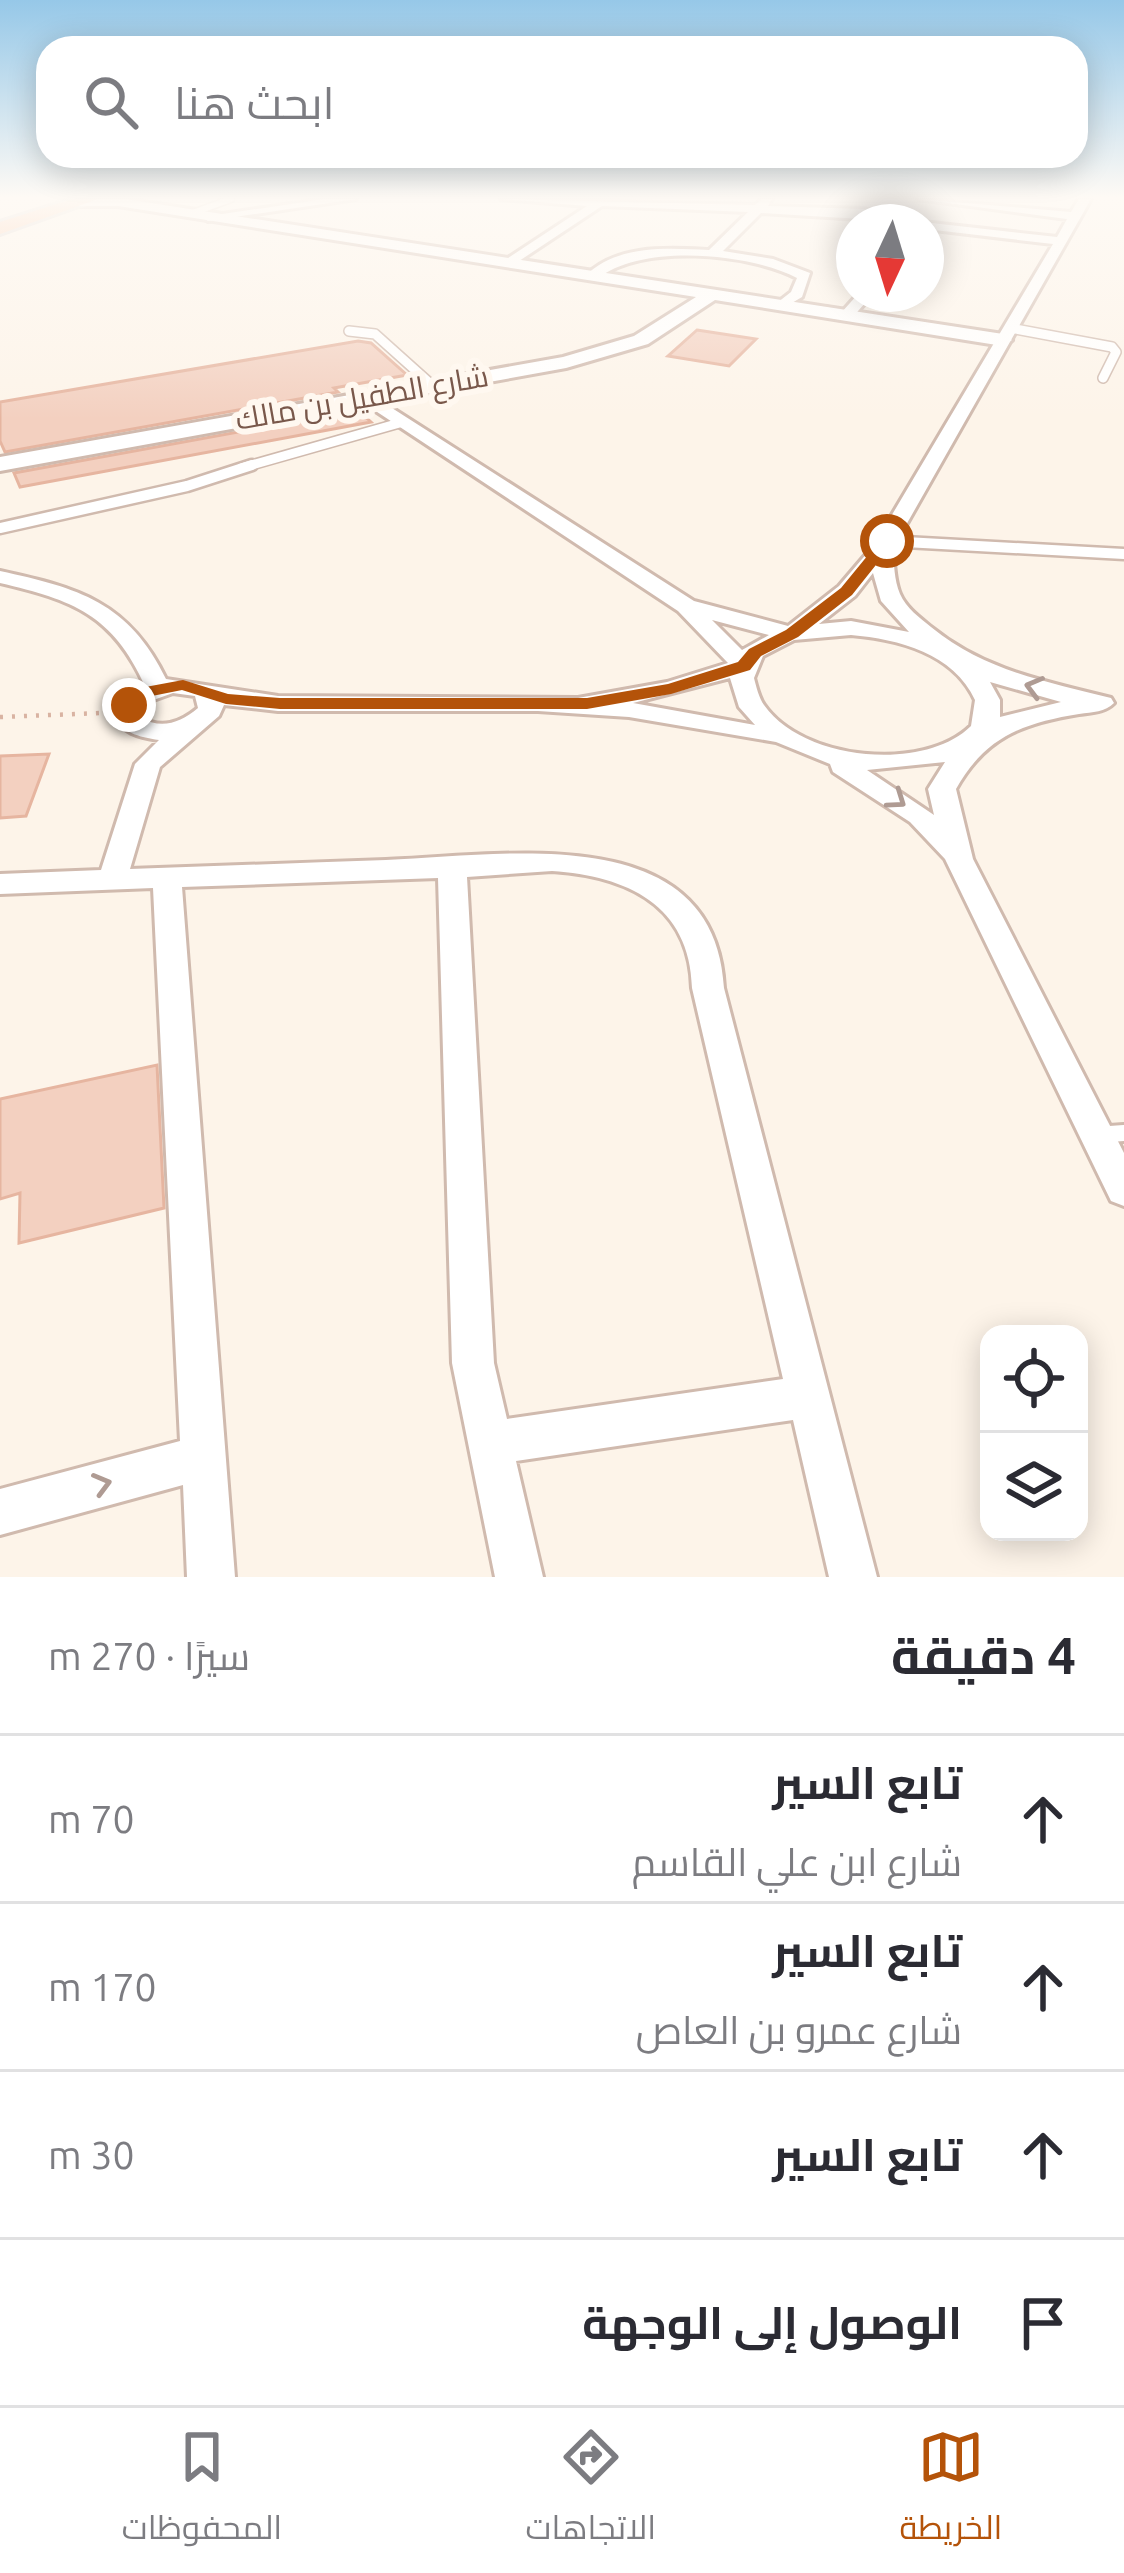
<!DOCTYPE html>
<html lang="ar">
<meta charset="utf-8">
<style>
:root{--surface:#fff;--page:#f7f7f7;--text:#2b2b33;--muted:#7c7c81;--line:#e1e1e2;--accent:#b45309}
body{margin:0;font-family:Ubuntu,Cairo,sans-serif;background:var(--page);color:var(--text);direction:rtl}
.controls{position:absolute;right:36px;bottom:36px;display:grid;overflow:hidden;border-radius:24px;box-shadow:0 6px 30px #0003}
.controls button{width:108px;height:108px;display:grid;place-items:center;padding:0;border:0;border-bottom:3px solid var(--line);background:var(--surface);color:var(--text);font:60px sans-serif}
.compass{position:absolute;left:836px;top:204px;width:108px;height:108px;border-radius:50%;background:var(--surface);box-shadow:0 6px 30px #0003;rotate:184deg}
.stop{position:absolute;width:36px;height:36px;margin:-27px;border:9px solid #b45309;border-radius:50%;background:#fff}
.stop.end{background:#b45309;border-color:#fff;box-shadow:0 3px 12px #0008}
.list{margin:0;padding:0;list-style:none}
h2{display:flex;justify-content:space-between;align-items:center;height:156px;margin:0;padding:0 48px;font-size:51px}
h2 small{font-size:39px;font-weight:400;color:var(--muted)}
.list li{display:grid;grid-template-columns:78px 1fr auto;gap:36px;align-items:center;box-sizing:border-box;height:168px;padding:0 48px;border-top:3px solid var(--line)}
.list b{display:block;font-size:45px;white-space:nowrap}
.list p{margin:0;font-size:39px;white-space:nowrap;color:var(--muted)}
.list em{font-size:39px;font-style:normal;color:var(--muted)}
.icon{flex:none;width:66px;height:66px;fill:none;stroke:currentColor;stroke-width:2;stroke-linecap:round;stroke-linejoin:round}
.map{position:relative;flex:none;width:1124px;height:1577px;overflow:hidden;direction:ltr}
.search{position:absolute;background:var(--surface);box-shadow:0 6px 30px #0003;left:36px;right:36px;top:36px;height:132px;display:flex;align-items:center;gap:30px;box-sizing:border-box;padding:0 42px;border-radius:36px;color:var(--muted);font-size:45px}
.sheet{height:828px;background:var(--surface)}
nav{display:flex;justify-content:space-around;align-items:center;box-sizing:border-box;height:168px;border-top:3px solid var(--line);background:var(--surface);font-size:33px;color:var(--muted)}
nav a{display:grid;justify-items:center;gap:6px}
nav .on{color:var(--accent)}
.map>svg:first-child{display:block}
.building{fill:#f3d0c0;stroke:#e6b5a0;stroke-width:3}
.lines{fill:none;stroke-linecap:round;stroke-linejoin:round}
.service-far3-casing{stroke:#d0baae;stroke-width:9}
.service-far2-casing{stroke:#d0baae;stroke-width:12}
.service-far1-casing{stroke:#d0baae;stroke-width:15}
.service-casing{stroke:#d0baae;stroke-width:22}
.minor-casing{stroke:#d0baae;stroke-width:6}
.tertiary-casing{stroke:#d0baae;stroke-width:6}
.trunk-casing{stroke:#d9d0cd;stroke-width:6}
.path{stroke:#d9b3a2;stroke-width:4.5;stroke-dasharray:3 9;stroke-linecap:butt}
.service-far3{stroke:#fff;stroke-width:6}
.service-far2{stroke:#fff;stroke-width:9}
.service-far1{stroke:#fff;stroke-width:10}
.service{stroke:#fff;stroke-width:16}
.minor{fill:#fff;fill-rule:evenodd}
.tertiary{fill:#fff;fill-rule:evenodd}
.trunk{fill:#fac2a0;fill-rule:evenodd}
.oneway{stroke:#af9b93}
.route{fill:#b45309}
.labels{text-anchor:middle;stroke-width:12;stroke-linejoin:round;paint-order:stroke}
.far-street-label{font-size:30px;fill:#79584b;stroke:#fff8f0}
</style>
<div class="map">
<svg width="1124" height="1577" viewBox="0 0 1124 1577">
<rect width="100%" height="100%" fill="#fdf4e9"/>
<path class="building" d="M697 330 756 339 729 366 668 356Z
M358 341 371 343 407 375 334 388 338 392 5 452 0 441V402Z
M358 410 371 422 20 487 14 473Z
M49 754 26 816 0 818V756Z
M157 1065 164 1208 19 1243 20 1193 0 1199V1099Z"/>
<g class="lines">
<g class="service-far3-casing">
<path id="service-far3" d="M190 214 231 199"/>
</g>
<g class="service-far2-casing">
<path id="service-far2" d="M1010 328 1112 347 1116 352 1103 378
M349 331 375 334 433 386
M241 468 403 422"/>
</g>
<g class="service-far1-casing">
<path id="service-far1" d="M0 528 187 486 252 465
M887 541 1124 554"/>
</g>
<g class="service-casing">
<path id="service" d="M1096 1135 1124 1133"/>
</g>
<g class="minor-casing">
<path id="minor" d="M325 199H356L208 221 202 217Z
M501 199 755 205 762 199H772L768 206 864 209 910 222 761 213 723 251 773 259 810 273 802 297 780 310 773 306 791 292 797 278C749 253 641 243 597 279L585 276C618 244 667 248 709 250L748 212 602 206 510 267 505 260 587 206Z
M918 199 1071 212 1079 199H1091L893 548C894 563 894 580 900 594 906 608 920 618 931 627 985 671 1045 681 1111 698L1114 703C1105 712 1093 712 1079 714 1023 723 985 737 956 789L973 859 1124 1153V1206L1111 1201 945 859 910 822 833 772 830 764 776 742 629 717 538 711H278L224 705 219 716 160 767 130 869C216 866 301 863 386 860 502 856 715 817 724 988L877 1577H829L793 1420 516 1461 543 1577H495L452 1363 438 878 182 887 235 1577H187L183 1485 0 1535V1489L180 1441 153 888 0 894V874L101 870 135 764 159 740C139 737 120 733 113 712L127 693 145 686C113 615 73 600 0 583V571C78 588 129 602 166 679L278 696 578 698 667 682 728 663 678 611 356 398 370 394 694 601 788 626 839 586 874 545 1053 244 926 229 923 222 1057 237 1067 219ZM873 573 881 601 909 632 851 621 819 624 855 596ZM712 620 769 635 742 650ZM851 635C899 639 954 654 975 700L971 726C923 773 802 760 764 705 759 698 756 686 754 678L763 656 794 640ZM730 678 739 707 755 725 633 703ZM990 682 1061 702 1000 717V700ZM173 693 195 696 198 708C180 723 161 730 140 717L145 703ZM945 762 928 789 934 815 867 770ZM552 871C627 876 690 905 692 988L783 1379 507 1419 494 1363 467 877Z
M858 294H873L851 319H841V313Z"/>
</g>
<g class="tertiary-casing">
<path id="tertiary" d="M75 199H125L1003 334 1012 340 1003 346 715 300 648 344 566 368 0 471V457L563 357 634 336 696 297 118 206H70Z"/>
</g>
<g class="trunk-casing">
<path id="trunk" d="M72 199H98L0 234V222Z"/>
</g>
<path class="path" d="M0 717 102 713"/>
<use href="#service-far3" class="service-far3"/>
<use href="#service-far2" class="service-far2"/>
<use href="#service-far1" class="service-far1"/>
<use href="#service" class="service"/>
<use href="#minor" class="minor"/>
<use href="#tertiary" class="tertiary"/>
<use href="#trunk" class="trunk"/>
</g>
<defs><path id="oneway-chevron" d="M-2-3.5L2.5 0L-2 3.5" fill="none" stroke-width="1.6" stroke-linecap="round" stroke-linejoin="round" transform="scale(3)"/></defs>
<g class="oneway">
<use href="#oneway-chevron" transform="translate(1034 687) rotate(-165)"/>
<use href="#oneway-chevron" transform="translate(897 800) rotate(35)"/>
<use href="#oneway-chevron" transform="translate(102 1484) rotate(-15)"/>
</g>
<linearGradient id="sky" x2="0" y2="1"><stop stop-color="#96c8e8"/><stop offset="0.47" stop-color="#fefaf5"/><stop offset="1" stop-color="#fefaf5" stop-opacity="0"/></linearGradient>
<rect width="1124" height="419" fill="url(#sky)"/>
<path class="route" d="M882 538 895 541 852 595 798 637 761 656 750 670 671 694 587 709H280L226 704 182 690 152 696 129 710 120 705 140 688 183 680 228 694 280 698H587L668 684 738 662 749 649 786 630 841 588Z"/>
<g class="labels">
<g class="far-street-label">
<text transform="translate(362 398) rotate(-10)" y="10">شارع الطفيل بن مالك</text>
</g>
</g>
</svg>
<div class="controls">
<button><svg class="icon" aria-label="locate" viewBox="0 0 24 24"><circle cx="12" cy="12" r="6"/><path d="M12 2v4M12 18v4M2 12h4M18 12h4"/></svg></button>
<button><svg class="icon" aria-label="layers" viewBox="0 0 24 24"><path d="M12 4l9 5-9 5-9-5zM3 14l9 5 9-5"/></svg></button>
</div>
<svg class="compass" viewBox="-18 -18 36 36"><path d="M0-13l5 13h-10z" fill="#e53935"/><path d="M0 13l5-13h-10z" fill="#7c7c81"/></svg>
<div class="stop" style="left:887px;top:541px"></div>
<div class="stop end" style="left:129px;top:705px"></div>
<div class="search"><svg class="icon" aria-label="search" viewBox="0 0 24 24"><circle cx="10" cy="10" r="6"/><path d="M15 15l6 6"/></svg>ابحث هنا</div>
</div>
<section class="sheet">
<h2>4 دقيقة<small>سيرًا · 270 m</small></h2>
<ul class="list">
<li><svg class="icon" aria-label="ahead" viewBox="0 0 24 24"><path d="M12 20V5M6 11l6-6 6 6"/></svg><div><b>تابع السير</b><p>شارع ابن علي القاسم</p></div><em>70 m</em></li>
<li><svg class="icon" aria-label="ahead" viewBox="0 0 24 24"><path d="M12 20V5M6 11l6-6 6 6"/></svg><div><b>تابع السير</b><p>شارع عمرو بن العاص</p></div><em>170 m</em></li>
<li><svg class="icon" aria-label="ahead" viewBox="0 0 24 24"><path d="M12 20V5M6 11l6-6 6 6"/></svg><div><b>تابع السير</b></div><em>30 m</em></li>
<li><svg class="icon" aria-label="arrive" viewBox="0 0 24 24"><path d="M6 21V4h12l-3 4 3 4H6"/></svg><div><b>الوصول إلى الوجهة</b></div></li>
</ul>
</section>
<nav>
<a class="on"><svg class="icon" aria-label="map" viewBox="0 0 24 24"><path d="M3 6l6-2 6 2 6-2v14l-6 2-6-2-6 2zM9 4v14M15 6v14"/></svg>الخريطة</a>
<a><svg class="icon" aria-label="directions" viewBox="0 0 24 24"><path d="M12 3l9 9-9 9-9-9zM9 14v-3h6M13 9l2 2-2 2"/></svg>الاتجاهات</a>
<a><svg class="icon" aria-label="saved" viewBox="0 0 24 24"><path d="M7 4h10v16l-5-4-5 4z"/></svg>المحفوظات</a>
</nav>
